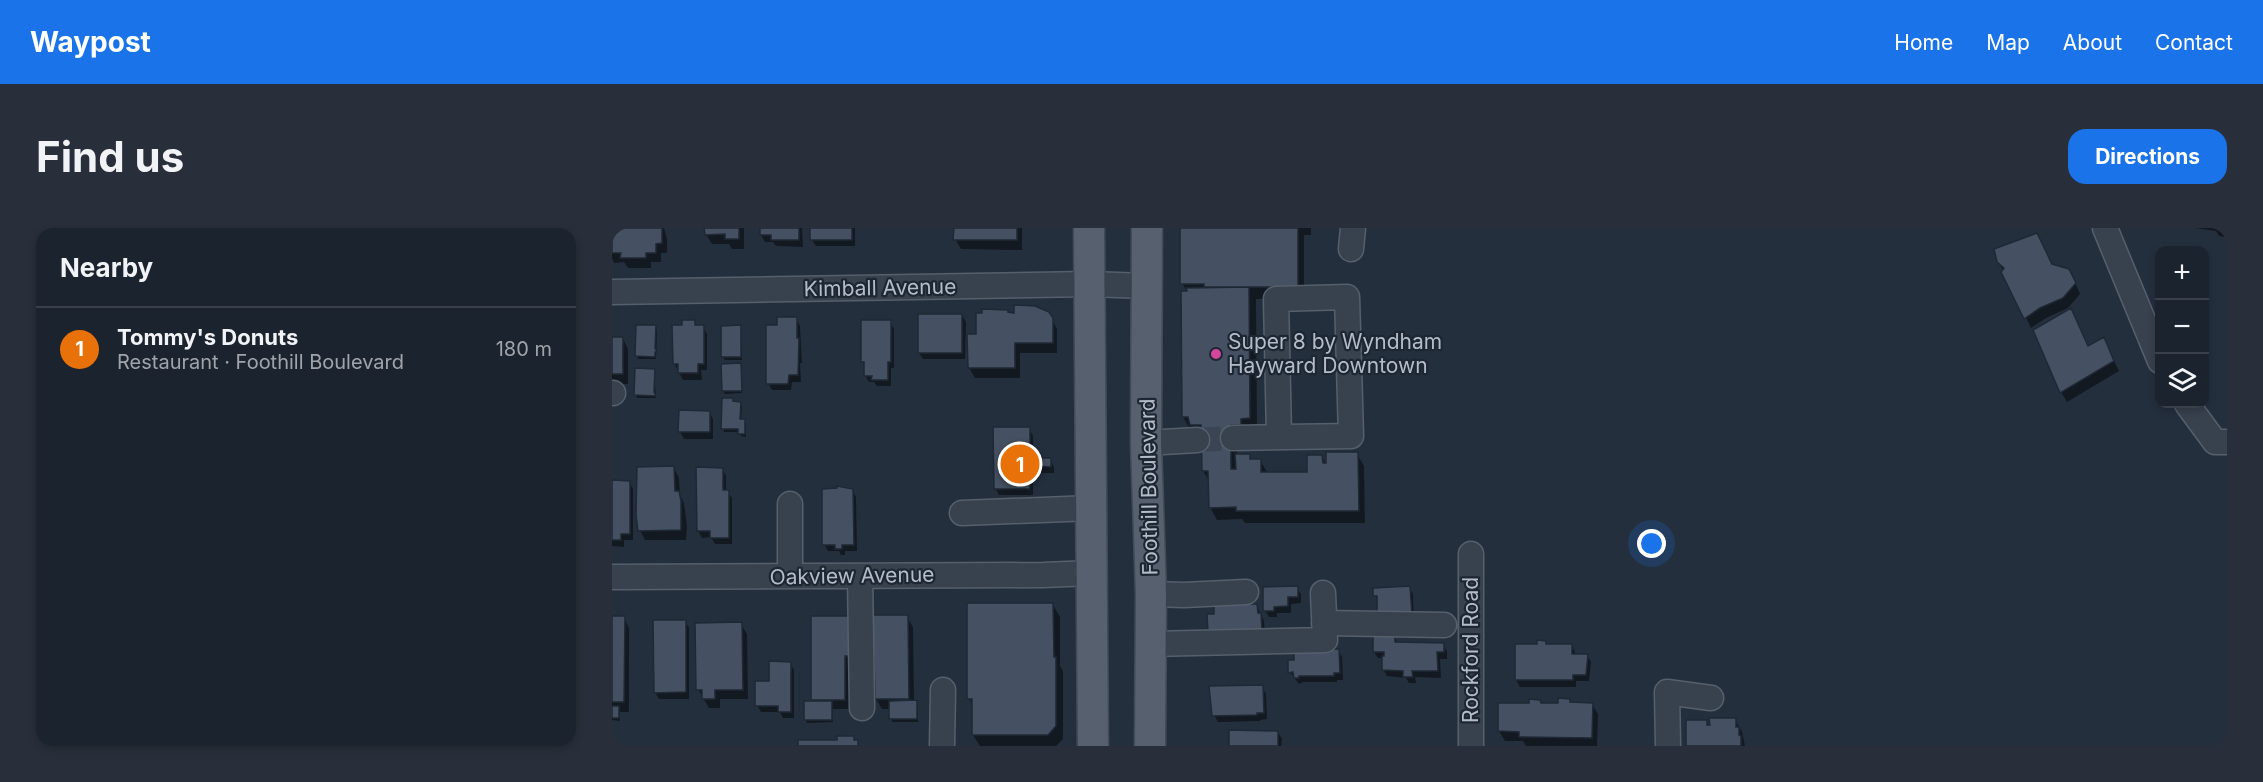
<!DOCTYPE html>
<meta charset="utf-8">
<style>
:root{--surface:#1b232e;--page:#282f3a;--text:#f1f3f6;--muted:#a0a4aa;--line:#39404a;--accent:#1a73e8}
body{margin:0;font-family:Inter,sans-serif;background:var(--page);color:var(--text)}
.controls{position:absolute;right:18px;top:18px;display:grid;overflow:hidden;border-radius:12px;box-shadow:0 3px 9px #0003}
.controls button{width:54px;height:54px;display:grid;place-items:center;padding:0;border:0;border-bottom:2px solid var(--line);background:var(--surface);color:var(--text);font:30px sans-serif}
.you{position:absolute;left:1040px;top:316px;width:21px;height:21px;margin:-15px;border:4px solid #fff;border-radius:50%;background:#1a73e8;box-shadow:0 0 0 9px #1a73e833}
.badge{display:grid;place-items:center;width:39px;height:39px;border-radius:50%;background:var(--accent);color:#fff;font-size:20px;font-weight:700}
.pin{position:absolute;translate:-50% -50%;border:3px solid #fff;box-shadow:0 2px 6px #0006}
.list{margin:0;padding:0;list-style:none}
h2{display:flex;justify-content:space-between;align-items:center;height:78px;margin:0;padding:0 24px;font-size:26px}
h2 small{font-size:20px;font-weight:400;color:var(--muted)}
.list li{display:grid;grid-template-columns:39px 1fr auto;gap:18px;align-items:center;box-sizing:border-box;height:84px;padding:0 24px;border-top:2px solid var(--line)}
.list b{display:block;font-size:22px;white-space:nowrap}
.list p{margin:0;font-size:20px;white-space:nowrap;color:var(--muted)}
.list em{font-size:20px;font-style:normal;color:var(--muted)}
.icon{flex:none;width:33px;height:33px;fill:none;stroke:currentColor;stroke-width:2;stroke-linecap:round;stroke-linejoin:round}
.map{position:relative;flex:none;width:1615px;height:518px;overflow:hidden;border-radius:18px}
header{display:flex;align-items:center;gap:36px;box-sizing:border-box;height:84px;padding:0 30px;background:var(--accent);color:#fff}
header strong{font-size:28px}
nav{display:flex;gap:33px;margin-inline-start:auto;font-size:21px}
.intro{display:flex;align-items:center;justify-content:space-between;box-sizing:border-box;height:144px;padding:0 36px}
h1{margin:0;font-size:42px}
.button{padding:15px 27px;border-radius:18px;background:var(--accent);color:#fff;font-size:21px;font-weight:700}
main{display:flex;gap:36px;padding:0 36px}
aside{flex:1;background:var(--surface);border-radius:18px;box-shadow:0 3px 9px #0003}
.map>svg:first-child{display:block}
.shadow{fill:#0007}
.building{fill:#455162;stroke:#1f2835;stroke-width:1.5}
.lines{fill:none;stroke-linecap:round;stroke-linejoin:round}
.minor-tunnel{stroke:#3a4453;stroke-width:24;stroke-dasharray:24 12;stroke-linecap:butt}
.minor-casing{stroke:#565f6c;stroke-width:27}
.major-casing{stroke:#414a57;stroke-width:33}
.minor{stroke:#38414e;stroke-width:24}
.major{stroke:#56606e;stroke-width:30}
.hotel-dot{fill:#d1479c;stroke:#1d2633;stroke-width:2}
.labels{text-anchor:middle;stroke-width:4.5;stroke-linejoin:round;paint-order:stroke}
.street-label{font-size:21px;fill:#b4bcc9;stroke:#1d2633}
.poi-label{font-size:21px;fill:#b4bcc9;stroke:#1d2633;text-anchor:start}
</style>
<header>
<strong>Waypost</strong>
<nav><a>Home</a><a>Map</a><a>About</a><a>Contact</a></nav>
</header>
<div class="intro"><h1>Find us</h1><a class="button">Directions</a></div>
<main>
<aside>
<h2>Nearby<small></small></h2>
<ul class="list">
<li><span class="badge" style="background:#e8710a">1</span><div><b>Tommy's Donuts</b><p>Restaurant · Foothill Boulevard</p></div><em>180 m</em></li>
</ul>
</aside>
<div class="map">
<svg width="1615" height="518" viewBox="0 0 1615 518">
<rect width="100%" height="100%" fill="#242f3e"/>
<path class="shadow" d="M0 0H52L55 11V25H49V34H39V40H16L12 34 2 35 0 30Z
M94 0H132V21H120L117 16H100L94 6Z
M149 0H190L191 19 164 18 161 14H153L149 7Z
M200 0H243V18H204L200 12Z
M343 0H410V22L349 21 343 11Z
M570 0H699V7H692V71H644L645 202 625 209V228H637L640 232H648L656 246H697L710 229 716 240 745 226 752 238 753 295H633L630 291 605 292 598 279V254L591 243V209L578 201 571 189 575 64 570 55Z
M1583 0H1613L1612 9 1607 8 1604 3Z
M1386 33 1441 38 1462 52 1468 66 1456 80 1434 90 1419 100Z
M1459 82 1476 120 1491 111 1507 143 1455 174 1449 164Z
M436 85 445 101V125H408V150H363L357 140V108H366L396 86Z
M350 87 354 94 353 131H311L307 125Z
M184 91 188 98 190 135H188L189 154H180L179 162H160L156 155 166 98Z
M82 93 85 99H91L95 106V142H89L90 152H71L62 135Z
M278 94 282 101V140H279V158H265L262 154H257L253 147V138L250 133Z
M43 99 45 102 44 131H26L25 128Z
M128 99 130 132H113L111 129Z
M0 111H11L16 121V156H0Z
M128 137 130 165 113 166 111 163Z
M42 142 44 170H25L24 167Z
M120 172 122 175H128L130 178 129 193H132L134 196V209L129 208 127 204H112L111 200Z
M97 184 101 191V211H72L68 204Z
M417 201 421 208V232H438L442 239V245H421V267H387L383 260Z
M62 240 67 250 68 267 72 275 75 298 74 312H33L28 302Z
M110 241 114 248V263L120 270V316H103L99 309 90 310 86 303Z
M0 254H17L21 261V312H12V319L0 318Z
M240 262 244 269 245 323H233V327H229L227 323H216L212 316Z
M685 360 689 366V375L679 376V385H665V389H657L653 382Z
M797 360 801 366 802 394 766 373 763 367Z
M441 377 448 389V438L451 443V511L444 518H368L361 507V479L357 470Z
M638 377H644L648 384 652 393 653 409 603 387Z
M295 389 301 399 302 474H304L306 477V494H280L278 481H270L264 471V435L259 427Z
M0 390H12L17 400V484H8V493L0 492Z
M73 393 77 400V471H47L43 464Z
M129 396 135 406 136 471H108V480H97L86 461Z
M242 399 238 438V481H221V494L195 495 194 492 203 475 201 471Z
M782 408 786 416 831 417 835 423V431H828L829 450 803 449 804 455H797L794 450 775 448 771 441V430H766L762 424Z
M933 414 935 418 960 417 964 427H975L979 434 977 453H964V459H908L904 452V417H927Z
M726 422 730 429 731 452H725V454H691L687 456 678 444 684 434Z
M178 435 182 442V490H171L168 484H149L145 477 159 455Z
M650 459 654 466 655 491 648 492V493L606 494 602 487Z
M957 472 960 476H980L986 486 985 518H914L911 513H893L887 503 929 476H947Z
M1123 491 1130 504 1133 518H1074L1075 494H1094L1096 498Z
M618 503 666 504 670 511 669 518H618Z"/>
<path class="building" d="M0 0H50V15L44 16V25H34V30H8L9 25H0Z
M92 0H127V11H113V6L93 7Z
M148 0H187V12H159V7H148Z
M198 0H240V12H198Z
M342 0H405V12H341Z
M568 0H686V59H592V56H568Z
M1425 5 1440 36 1457 41 1464 55 1451 70 1428 80 1412 91 1389 44 1392 40 1385 34 1382 21Z
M637 59 638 190 629 191V197H619V241H624L623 226H638V231H649V244H695V227H710L711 235H714V224H746L747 283H624V279L597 280 596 243H590L589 197H578L576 189H570L569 63H575L574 60Z
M402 77 423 78 437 84 441 90V115H403V140H356L355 106H364V85H370V81L396 82V84L402 85Z
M1459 80 1476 118 1492 109 1502 133 1448 165 1421 102Z
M306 86H350V125H306Z
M165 89H185V110H187L186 147H177L176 156H154V97H165Z
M70 92H83V97H92V136H86V145H66V136H61L60 97H70Z
M249 92H279V134H276V152H259L260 148H252V134H249Z
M24 97H44L43 120 45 124H43V129L23 128Z
M129 97V129H109V98Z
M0 109H11V146H0Z
M129 135 130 163H110L109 136Z
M23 140 43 141 42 164 44 168 22 167Z
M110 170H121V173L129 174 128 191H133V206H126V201H109Z
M67 182 98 183V204H66Z
M381 199H418V230H439V239L418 238V261H382Z
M62 238 63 263H67L69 273V302L26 303 24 287 25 239Z
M84 239 111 240V262H117V310H98V303H85Z
M0 252 18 253V306H9V312H0Z
M225 258 241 261 242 317H230V321H223V317H210V261L225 260Z
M686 358V369H676V378L662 379V383H651V359Z
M798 358 800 387 765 389V368H761V360Z
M602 374H638V376H645L646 385H649L650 402 596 405 595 386H602Z
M355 375H441L442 429H444V498L436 507H360V471H355Z
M257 387H296L297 471H263L262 428H258Z
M0 388H13L12 474H0Z
M199 388H237V428H233V472H199Z
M41 392H74V464L42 465Z
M130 394 131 462H103V471H90V462H84L83 395Z
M761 407H783V414L832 415V424H825L826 443H800L801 449H791V443L770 442V428H772V424H761Z
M925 412 934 413V416H960V426H976L974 447H961V452H903V416H925Z
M722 419V421H727L728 445H722V448H687V450H682L681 444 676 445V432H682V422Z
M157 433 179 434V484H166V478H143V453H157Z
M651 457 652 485H645V487L600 488 597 458Z
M946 470 958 471V474L981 475 980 510 907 509V504L886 503V475H917V471L928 472 929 475H946Z
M305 472V491H277V473Z
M192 473H220V492H192Z
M0 478H7V490H0Z
M1097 490H1124V499H1127V507L1129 508V518H1074V492H1095V497H1098Z
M617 502 666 503V518H617Z
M225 508H242V512H246V518H186V512H225Z"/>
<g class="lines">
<path class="minor-tunnel" d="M585 212 621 210"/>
<g class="minor-casing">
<path id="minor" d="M1493 0 1548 133
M739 21 741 0
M0 64 477 56 535 58
M0 165H1
M1575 176 1603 214H1615
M621 210 739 208 735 69 664 71 667 208
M534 215 585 212
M178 276V348
M350 285 480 280
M859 326V518
M248 348 250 480
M0 349 431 347 480 345
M539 366 572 367 634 364
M712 395 832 397
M538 416 713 412 711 365
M330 518 331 462
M1056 518 1055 464 1099 470"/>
</g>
<g class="major-casing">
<path id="major" d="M477 0 481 518
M535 0 534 215 539 366 538 518"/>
</g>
<use href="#minor" class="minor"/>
<use href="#major" class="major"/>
</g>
<circle class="hotel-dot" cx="604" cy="126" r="6"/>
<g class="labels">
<g class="street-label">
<text transform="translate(268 60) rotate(-1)" y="7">Kimball Avenue</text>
<text transform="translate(537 259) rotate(-91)" y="7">Foothill Boulevard</text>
<text transform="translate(240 348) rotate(-1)" y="7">Oakview Avenue</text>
<text transform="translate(859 422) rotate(-90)" y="7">Rockford Road</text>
</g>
<g class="poi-label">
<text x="616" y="121">Super 8 by Wyndham<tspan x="616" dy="24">Hayward Downtown</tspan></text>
</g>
</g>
</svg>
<div class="controls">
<button>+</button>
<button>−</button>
<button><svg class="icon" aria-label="layers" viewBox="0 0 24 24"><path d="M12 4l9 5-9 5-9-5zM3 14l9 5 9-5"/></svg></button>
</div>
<div class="you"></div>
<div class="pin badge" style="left:408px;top:236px;background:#e8710a">1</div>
</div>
</main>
